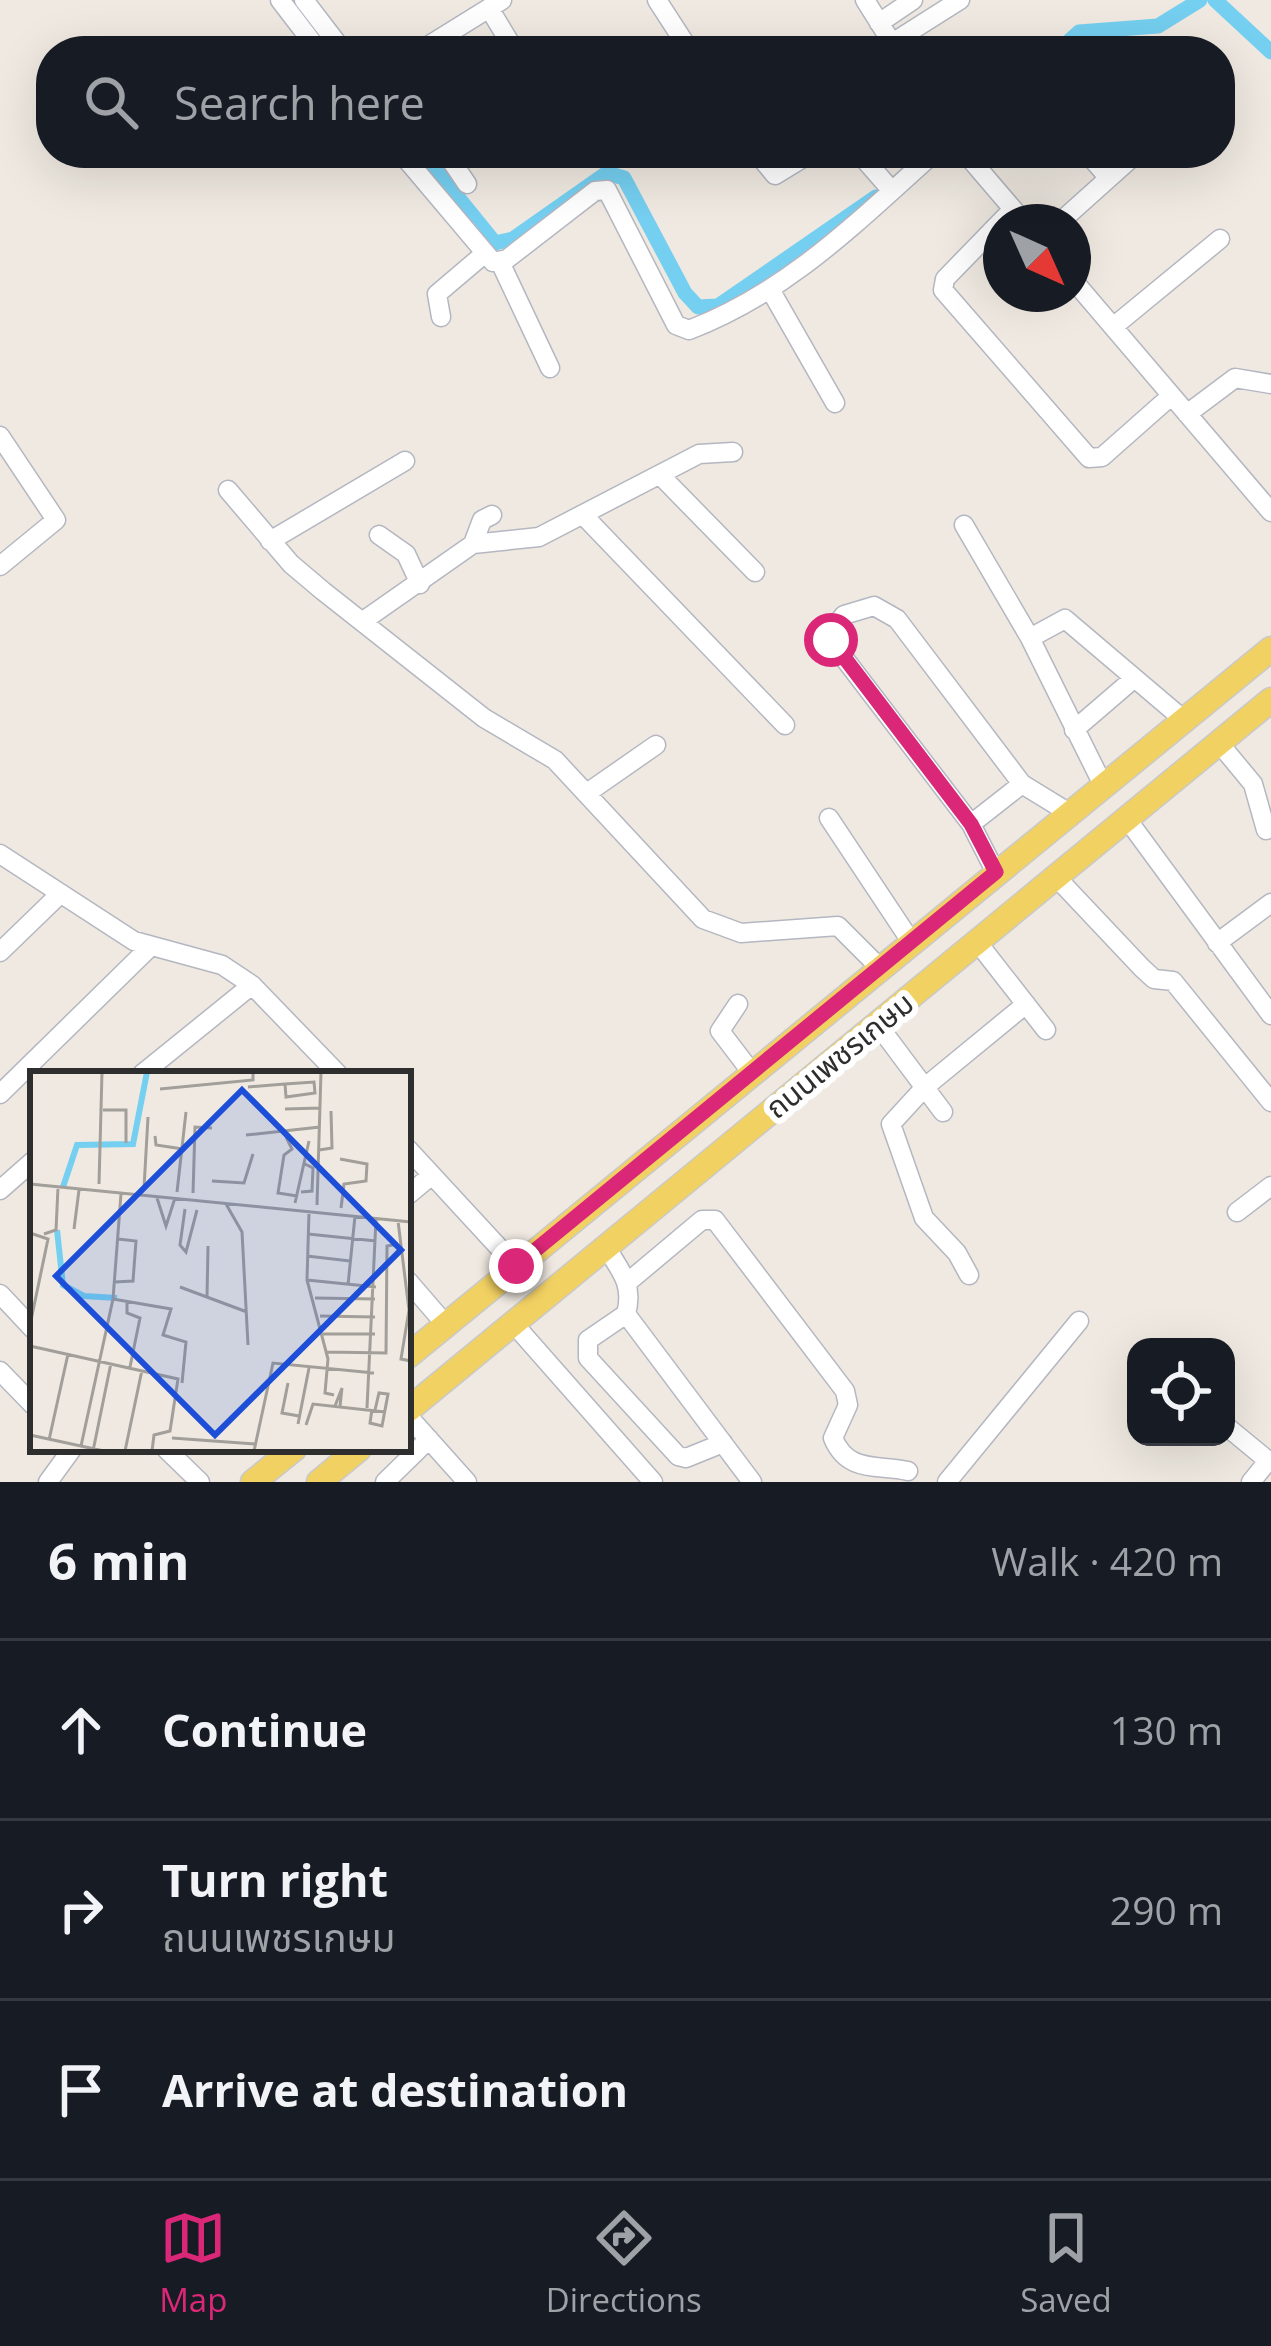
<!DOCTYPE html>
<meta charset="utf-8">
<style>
:root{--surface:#171b24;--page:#242831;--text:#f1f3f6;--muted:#9ea1a6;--line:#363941;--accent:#db2777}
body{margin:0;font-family:"Open Sans","Noto Sans Thai",sans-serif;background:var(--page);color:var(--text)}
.controls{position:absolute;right:36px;bottom:36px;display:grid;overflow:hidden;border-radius:24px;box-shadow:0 12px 48px #0002}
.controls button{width:108px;height:108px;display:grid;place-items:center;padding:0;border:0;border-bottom:3px solid var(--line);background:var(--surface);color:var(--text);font:60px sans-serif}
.compass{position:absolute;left:983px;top:204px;width:108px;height:108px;border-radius:50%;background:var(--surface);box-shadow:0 12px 48px #0002;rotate:135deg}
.stop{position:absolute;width:36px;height:36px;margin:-27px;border:9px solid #db2777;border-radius:50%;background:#fff}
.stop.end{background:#db2777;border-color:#fff;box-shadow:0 3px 12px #0008}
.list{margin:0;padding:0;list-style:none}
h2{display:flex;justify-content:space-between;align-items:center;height:156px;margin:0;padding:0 48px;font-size:51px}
h2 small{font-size:39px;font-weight:400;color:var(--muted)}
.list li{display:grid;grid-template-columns:78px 1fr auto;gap:36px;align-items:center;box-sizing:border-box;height:180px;padding:0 48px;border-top:3px solid var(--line)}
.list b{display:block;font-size:45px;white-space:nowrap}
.list p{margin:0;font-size:39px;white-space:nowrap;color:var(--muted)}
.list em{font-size:39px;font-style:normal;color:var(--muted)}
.icon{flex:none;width:66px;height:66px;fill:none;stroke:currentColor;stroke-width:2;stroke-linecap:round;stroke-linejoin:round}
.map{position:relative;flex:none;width:1271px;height:1482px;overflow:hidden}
.search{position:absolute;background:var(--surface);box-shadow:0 12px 48px #0002;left:36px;right:36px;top:36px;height:132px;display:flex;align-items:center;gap:30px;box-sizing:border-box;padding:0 42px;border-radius:48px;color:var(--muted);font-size:45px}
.sheet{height:696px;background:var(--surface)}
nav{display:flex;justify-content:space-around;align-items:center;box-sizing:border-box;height:168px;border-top:3px solid var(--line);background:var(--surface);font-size:33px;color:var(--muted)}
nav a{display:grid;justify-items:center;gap:6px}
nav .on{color:var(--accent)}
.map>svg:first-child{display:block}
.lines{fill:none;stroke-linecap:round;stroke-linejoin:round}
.canal{stroke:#75cff0;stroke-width:15}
.minor-casing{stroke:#b4b7c1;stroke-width:21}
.major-casing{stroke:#c9c9c9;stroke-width:27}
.minor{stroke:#fff;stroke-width:18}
.major{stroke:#f2d163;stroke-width:24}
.route{stroke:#db2777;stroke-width:15}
.labels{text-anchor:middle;stroke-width:12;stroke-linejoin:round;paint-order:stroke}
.street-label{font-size:30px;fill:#2e2e2e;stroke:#fff}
.inset-river{fill:none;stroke:#75cff0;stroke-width:6}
.inset-road{fill:none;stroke:#a29e99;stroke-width:3}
.view{fill:#1d4ed8;fill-opacity:0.15;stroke:#1d4ed8;stroke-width:6}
.inset-edge{fill:none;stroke:#2e2e2e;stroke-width:6}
</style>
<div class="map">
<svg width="1271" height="1482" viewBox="0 0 1271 1482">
<rect width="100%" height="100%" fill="#efe9e1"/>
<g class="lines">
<path class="canal" d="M1215 0 1271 52
M1058 51 1079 32 1158 26 1200 0
M422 153 495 243 513 239 607 173 624 178 685 293 698 307 718 306 876 197"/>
<g class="minor-casing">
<path id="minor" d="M280 0 319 51
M304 0 343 51
M657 0 690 51
M865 0 897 51
M489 8 515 51
M879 23 913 0
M892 43 960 0
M420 51 502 0
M401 153 493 262 507 259 595 191 607 190 676 325 689 330C788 292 857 222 934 153
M446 153 467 184
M757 153 775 175 811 153
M859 153 892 191
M965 153 1024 222
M1087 153 1108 177
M1013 209 945 279 943 290 1089 458 1102 457 1171 396
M1060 222 1137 153
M500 262 550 368
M1073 280 1271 512
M771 291 835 403
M441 317 437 294 483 255
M1113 327 1220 239
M1187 414 1235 378 1271 384
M0 436 56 520 0 566
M661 476 755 572
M228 490 291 564 323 591 484 718 555 760 703 919 741 933 838 926 881 969
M584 516 785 725
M964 525 1030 638
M379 535 406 554 420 584
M270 541 405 461
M473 544 482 520 492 515
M363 621 473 544 539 537 699 454 733 452
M1074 730 1131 681
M1219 743 1253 784 1266 830
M1104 787 1030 638 1065 619 1184 720
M587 793 656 745
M829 818 912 943
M1127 819 1271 1015
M971 824 831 641V632L844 615 874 606 897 619 1022 784
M0 854 134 941 222 965 252 985 338 1074
M996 873 971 824 1022 784 1071 814
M1057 878 1142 968 1154 979 1173 981 1271 1102
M978 943 1046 1030
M1217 943 1271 903
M0 952 60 894
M738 1004 720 1031 752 1073
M878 1025 943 1112
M142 1074 252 985
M0 1094 149 948
M408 1149 516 1266
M0 1190 33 1161
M408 1195 432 1175
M1237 1212 1271 1186
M605 1246C621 1271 634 1285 626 1314L752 1482
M969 1275 957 1253 924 1218 891 1124 925 1087 1026 1004
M408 1281 446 1325
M628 1282 702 1220H715L845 1391 848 1405 833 1438C848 1474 878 1464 908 1471
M0 1294 33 1329
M626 1314 588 1340V1358L678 1456 686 1458 723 1443
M513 1323 653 1482
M0 1371 33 1405
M408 1416 467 1482
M1226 1426 1271 1463
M166 1449 200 1482
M48 1482 72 1449
M385 1482 429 1439
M947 1482 1079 1321
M1251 1482 1268 1461"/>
</g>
<g class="major-casing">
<path id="major" d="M408 1356 1271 649
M408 1410 1271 700
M253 1482 294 1449
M319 1482 359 1449"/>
</g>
<use href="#minor" class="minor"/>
<use href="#major" class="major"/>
</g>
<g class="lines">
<path class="route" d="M516 1266 996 872 971 824 831 640"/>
</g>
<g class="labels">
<g class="street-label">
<text transform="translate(840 1056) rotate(-39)" y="10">ถนนเพชรเกษม</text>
</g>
</g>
<g transform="translate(30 1071)">
<rect width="381" height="381" fill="#efe9e1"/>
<path class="inset-river" d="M33 116 47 74 103 73 117 1M27 159 33 214 54 225 87 227"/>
<path class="inset-road" d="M218 16 255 13 284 11 285 22 256 26 255 13M130 18 223 9V1M255 38 291 37M73 39H96V72M216 64 290 56M125 65 126 74 153 78M256 66 262 78 254 84 248 122 267 125M289 79 302 77 301 40M310 88 337 93 336 110 314 113 311 137M182 110 214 112 223 83M0 113 381 151M69 113 72 1M114 117 118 46M147 121 156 41M271 121 282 120 283 97 275 93M163 122 165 56 182 57M127 127 136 155 145 127M265 132 279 70M196 133 212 161 218 274M287 134 291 1M155 138 150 174 156 181 167 139M279 141 277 209 298 288 295 322 304 324M368 150 379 239 371 288 381 290M44 158 49 119M0 162 18 168 0 254M14 163 26 159 28 116M278 163 346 170M277 185 320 190M277 209 346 216M84 211 103 210 106 170 88 168M318 214 325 145M150 216 217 241M177 227 178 175M285 227 345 228M83 228 141 238 133 264 156 271 152 312M97 229V242L110 247 100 296M290 245 345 246M293 263H345M0 275 148 308 140 360 124 364 122 380M297 281 356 282 357 175 368 173M258 312 252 342 269 345M305 335 312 317 310 335M337 337 346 148M342 338 340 352 352 355 358 323 349 322 345 339M268 353 279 297M276 354 283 333 355 341M0 364 74 380M142 367 225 373M19 369 38 283M51 375 83 228 91 123M63 380 81 292M95 380 112 299M224 380 243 292 344 302"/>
<path class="view" d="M212 19 371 179 185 364 26 205Z"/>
<rect width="381" height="381" class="inset-edge"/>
</g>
</svg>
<div class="controls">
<button><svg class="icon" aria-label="locate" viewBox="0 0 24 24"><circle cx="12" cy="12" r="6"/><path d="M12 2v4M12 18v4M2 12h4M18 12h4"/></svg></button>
</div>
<svg class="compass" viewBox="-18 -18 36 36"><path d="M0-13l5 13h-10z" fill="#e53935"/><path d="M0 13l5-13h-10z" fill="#9ea1a6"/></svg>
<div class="stop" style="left:831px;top:640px"></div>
<div class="stop end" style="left:516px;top:1266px"></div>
<div class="search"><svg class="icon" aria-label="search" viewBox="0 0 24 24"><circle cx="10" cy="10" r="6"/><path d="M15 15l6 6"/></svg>Search here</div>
</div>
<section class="sheet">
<h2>6 min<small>Walk · 420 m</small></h2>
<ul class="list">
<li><svg class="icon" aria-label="ahead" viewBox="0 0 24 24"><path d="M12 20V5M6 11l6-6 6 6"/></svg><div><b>Continue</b></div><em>130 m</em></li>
<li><svg class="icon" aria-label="right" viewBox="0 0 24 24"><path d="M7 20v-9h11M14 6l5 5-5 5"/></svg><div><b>Turn right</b><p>ถนนเพชรเกษม</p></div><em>290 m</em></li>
<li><svg class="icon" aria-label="arrive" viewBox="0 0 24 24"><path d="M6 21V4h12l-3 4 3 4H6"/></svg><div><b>Arrive at destination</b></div></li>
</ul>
</section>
<nav>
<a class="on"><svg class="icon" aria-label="map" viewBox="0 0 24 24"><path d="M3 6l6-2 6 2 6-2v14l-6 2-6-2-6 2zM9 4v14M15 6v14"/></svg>Map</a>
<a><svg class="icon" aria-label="directions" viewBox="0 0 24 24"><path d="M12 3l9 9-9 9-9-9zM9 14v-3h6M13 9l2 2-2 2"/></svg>Directions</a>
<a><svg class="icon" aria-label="saved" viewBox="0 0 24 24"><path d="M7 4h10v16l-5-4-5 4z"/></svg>Saved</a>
</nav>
